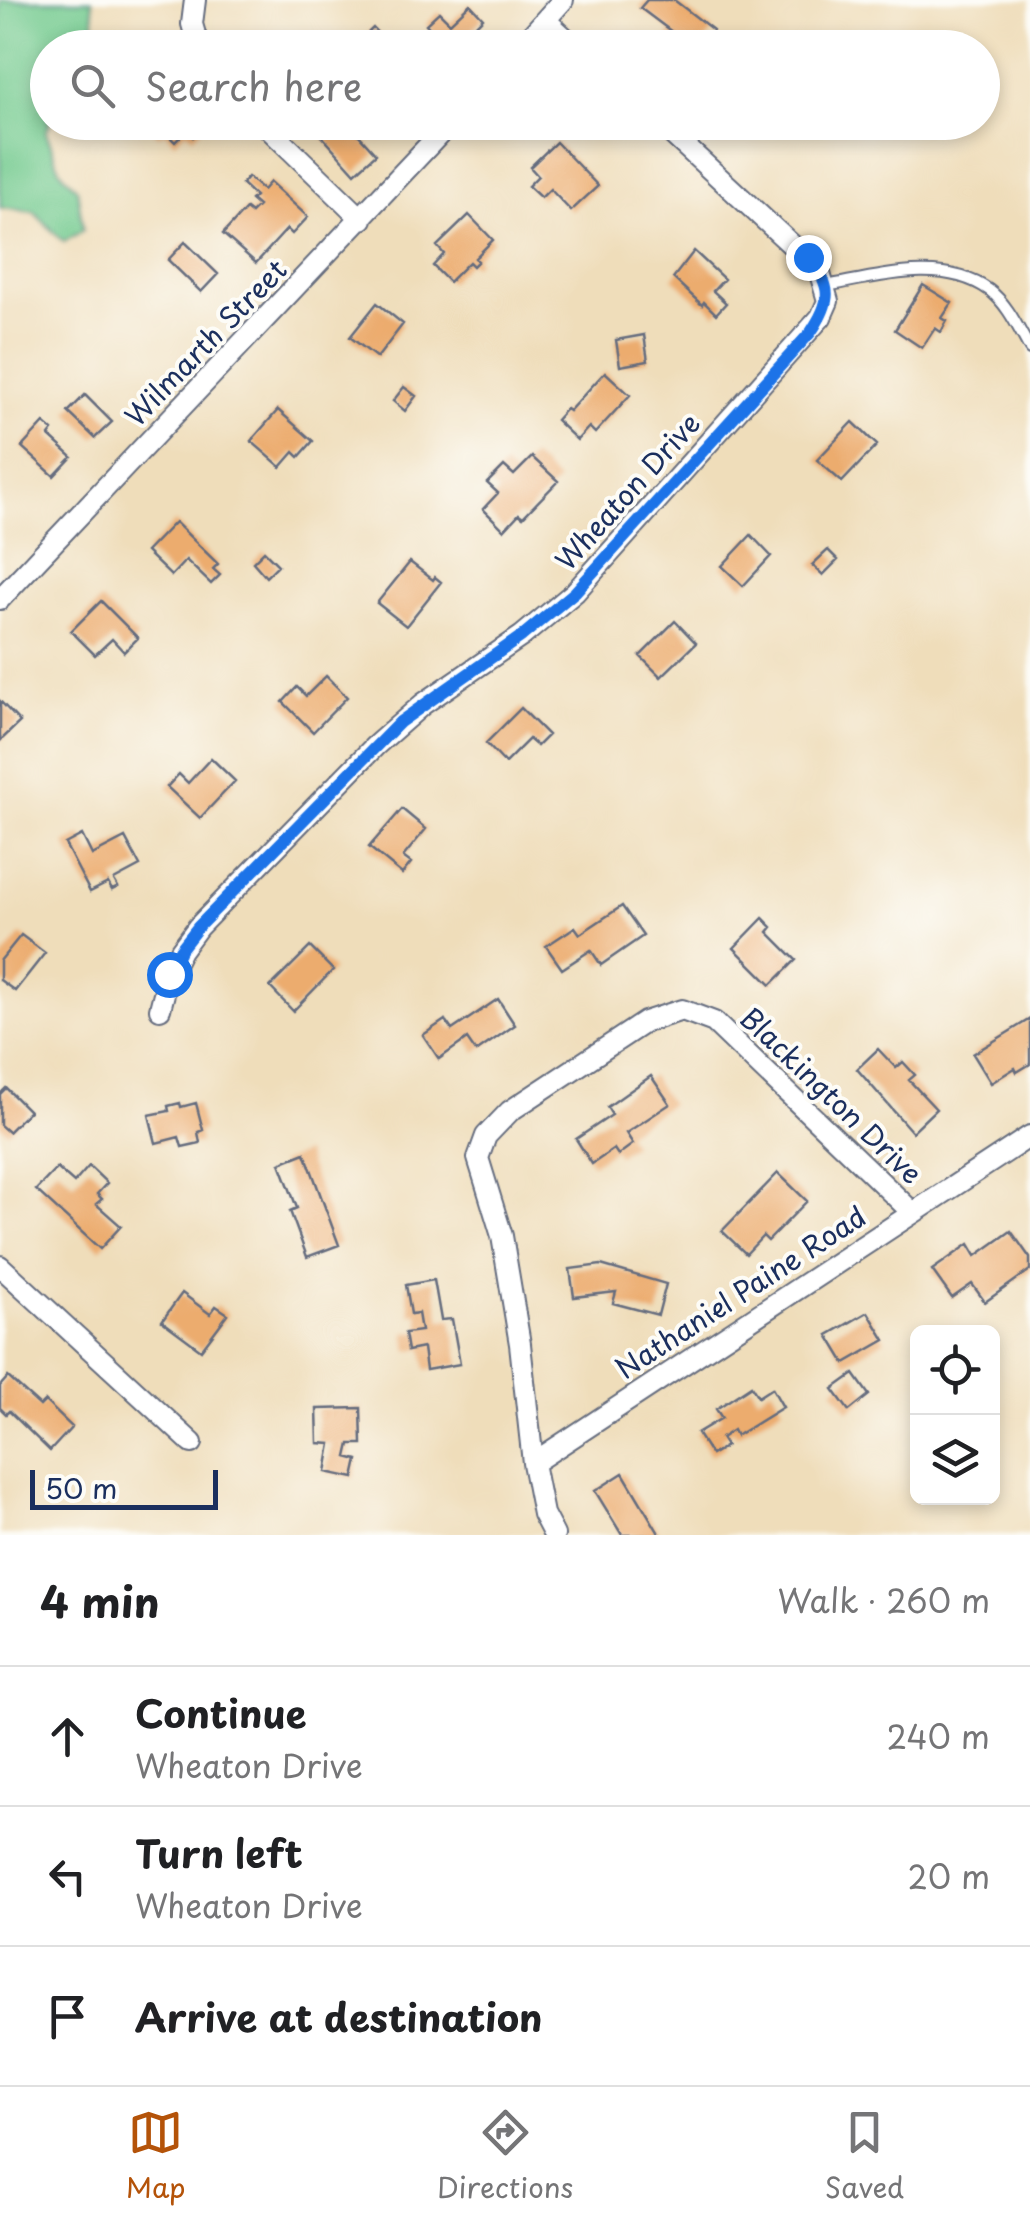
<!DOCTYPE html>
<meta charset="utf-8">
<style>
:root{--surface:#fff;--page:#f2f2f2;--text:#202124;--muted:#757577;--line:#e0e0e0;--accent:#b45309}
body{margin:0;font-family:"Playpen Sans",sans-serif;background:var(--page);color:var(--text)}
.controls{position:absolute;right:30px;bottom:30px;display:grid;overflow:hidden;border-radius:15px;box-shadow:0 5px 15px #0003}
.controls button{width:90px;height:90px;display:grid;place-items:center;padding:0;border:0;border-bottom:2px solid var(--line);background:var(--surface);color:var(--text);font:50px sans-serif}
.scale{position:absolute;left:30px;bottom:25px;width:188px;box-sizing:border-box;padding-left:10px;border:5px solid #1b2f5e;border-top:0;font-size:28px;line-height:35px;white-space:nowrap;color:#1b2f5e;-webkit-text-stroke:8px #fdfcf7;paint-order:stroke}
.stop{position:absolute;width:30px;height:30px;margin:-22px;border:8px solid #1a73e8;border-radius:50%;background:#fff}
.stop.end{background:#1a73e8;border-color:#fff;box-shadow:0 2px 10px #0008}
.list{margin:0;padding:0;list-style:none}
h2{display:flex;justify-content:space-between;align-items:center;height:130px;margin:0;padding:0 40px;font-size:42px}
h2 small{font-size:32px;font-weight:400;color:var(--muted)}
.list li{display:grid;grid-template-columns:65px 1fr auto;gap:30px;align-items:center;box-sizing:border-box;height:140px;padding:0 40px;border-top:2px solid var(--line)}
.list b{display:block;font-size:38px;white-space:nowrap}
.list p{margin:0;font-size:32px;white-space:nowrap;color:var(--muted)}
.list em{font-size:32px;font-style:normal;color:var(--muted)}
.icon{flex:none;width:55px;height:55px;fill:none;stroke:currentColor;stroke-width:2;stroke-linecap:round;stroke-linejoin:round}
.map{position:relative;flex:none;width:1030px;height:1535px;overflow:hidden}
.search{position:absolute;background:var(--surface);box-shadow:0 5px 15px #0003;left:30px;right:30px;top:30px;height:110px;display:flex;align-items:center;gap:25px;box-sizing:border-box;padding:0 35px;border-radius:55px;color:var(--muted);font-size:38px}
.sheet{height:550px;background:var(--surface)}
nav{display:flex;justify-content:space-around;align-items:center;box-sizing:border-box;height:140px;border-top:2px solid var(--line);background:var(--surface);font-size:28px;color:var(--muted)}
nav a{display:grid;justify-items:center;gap:5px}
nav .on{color:var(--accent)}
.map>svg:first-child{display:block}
.green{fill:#75cb90;stroke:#487d77;stroke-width:2.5}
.building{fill:#ecac6e}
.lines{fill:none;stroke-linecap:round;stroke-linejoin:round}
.lane-casing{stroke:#656c7e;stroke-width:14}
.street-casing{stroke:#656c7e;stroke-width:24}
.lane{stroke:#fff;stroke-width:10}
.street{stroke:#fff;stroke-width:20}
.route{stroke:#1a73e8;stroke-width:12}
.labels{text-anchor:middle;stroke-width:8;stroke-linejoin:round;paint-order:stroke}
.street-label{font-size:28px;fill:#1b2f5e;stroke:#fdfcf7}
</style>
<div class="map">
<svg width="1030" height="1535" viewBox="0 0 1030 1535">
<rect width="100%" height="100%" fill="#fdfcf7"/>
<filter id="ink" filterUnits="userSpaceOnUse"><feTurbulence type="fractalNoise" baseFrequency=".01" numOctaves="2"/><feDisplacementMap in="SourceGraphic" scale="20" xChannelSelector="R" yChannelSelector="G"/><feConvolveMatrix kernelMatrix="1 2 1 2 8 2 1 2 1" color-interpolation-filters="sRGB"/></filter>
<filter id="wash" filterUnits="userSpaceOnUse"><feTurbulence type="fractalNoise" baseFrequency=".0048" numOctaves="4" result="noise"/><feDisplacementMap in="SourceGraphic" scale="40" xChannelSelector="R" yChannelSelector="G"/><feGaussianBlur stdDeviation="2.25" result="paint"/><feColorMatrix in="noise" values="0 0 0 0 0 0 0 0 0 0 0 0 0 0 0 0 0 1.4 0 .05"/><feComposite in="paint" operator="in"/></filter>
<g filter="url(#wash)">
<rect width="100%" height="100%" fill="#efddba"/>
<path class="green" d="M0 0H92L96 40 92 47 48 48V122L50 123 46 132 60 170 77 189 83 230 64 242 34 212 0 208Z"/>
<g id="blocks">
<path class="building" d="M647 0H674L713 30 700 48H682L668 37 672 32 640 8Z
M470 4 483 18 471 30 480 40 473 48H448L426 24 439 12 450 23Z
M373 28 392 48H352Z
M155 122H200L204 126 193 137 186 131 175 142 164 131 159 136 150 127Z
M335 122H347L376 154 355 173 321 135Z
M556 142 598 186 571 211 550 189 541 198 528 186 538 176 530 167Z
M248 177 263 190 270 182 308 217 292 234 287 229 256 263 223 234 246 209 251 213 258 206 251 200 255 196 242 184Z
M469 215 493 240 475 258 478 261 473 266 469 262 449 282 433 266 444 254 437 246Z
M185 242 218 274 201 292 168 260Z
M694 251 724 279 713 291 726 303 716 314 704 302 702 305 673 278Z
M923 285 952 303 942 318 947 321 941 332 935 328 922 348 895 330Z
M377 303 403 324 377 358 350 337Z
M644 335 648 361 620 366 616 340Z
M605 372 630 395 595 433 589 427 577 440 556 420 566 409 569 411Z
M404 387 416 396 405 411 393 401Z
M85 395 112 422 95 438 68 412Z
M278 410 313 441 299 457 294 452 281 467 251 441Z
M853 422 877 445 842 482 817 460Z
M44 423 53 431 49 436 72 457 54 476 22 447Z
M532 457 558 481 523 517 519 514 504 530 483 509 498 493 487 483 504 466 514 475Z
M175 522 218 564 213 569 220 575 211 584 186 560 171 576 146 552Z
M751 535 771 556 743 586 722 566Z
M828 550 838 560 823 575 812 565Z
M264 551 278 565 266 577 253 562Z
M410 562 433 580 435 577 441 582 406 626 377 603Z
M101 601 138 638 124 652 112 639 95 655 71 631Z
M675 621 696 643 661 677 640 656Z
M326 676 347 697 313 732 283 702 297 687 306 696Z
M0 701 20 722 0 741Z
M521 708 548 735 537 746 529 739 505 763 486 743Z
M211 758 235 781 200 818 167 787 179 774 188 783Z
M402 809 426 829 403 857 411 863 402 874 369 847Z
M82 835 92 855 125 838 140 866 114 880 118 887 112 890 108 883 90 892 65 844Z
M622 906 643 936 601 965 591 950 562 969 546 946 575 927 580 934Z
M763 918 772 927 768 932 796 960 771 985 734 948Z
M21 935 45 953 15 991 0 980V961Z
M310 947 333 970 293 1011 270 987Z
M498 999 515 1025 476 1052 467 1039 439 1059 423 1035 445 1020 452 1030Z
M1030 1019V1064L1017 1072 1015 1068 991 1083 973 1054Z
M878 1049 896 1068 903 1062 915 1075 909 1080 936 1109 912 1132 857 1069Z
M651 1076 670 1104 626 1133 633 1144 618 1155 614 1149 592 1164 576 1139 612 1115 607 1107Z
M6 1088 29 1111 8 1132 0 1125V1094Z
M180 1103 181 1107 196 1103 203 1130 198 1132 200 1143 182 1147 179 1137 156 1143 149 1115 169 1111 168 1106Z
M305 1153 339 1245 307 1257 290 1211 297 1208 280 1163Z
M89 1166 107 1183 97 1194 102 1199 96 1204 121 1226 100 1249 36 1190 57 1168 74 1183Z
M778 1173 807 1201 768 1241 763 1236 746 1254 722 1231Z
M1011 1231 1030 1258V1270L985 1302 972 1284 952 1298 932 1270 969 1244 976 1256Z
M601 1265 666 1284 658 1315 613 1303 616 1292 574 1297 570 1269Z
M434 1280 441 1320 452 1319 460 1364 426 1370 423 1348 408 1351 405 1333 421 1331 418 1313 411 1314 406 1285Z
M182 1293 210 1314 216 1306 228 1314 201 1350 162 1321Z
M868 1312 885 1340 845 1363 828 1335Z
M854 1374 869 1395 849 1411 833 1389Z
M8 1377 40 1406 45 1401 72 1427 50 1451 9 1411 6 1414 0 1408V1386Z
M751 1386 758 1397 772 1388 783 1407 736 1436 733 1430 721 1438 726 1446 711 1455 697 1433 722 1418 716 1409Z
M361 1408 362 1444H350L347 1457 358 1460 354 1478 326 1472 331 1444 318 1443 317 1409Z
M623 1473 660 1535H622L595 1491Z"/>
</g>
</g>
<g filter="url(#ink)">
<use href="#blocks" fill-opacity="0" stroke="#656c7e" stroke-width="2.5"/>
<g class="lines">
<g class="lane-casing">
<path id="lane" d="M826 286C877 277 943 257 989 290 1008 304 1019 330 1030 349"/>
</g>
<g class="street-casing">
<path id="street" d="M195 0 192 24 199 48
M545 20 576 48
M520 48 563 0
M262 122 362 219
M0 599 451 122
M160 1009 169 974 181 950 198 927 375 746 423 704 522 636 575 592 821 317 828 301 819 270 659 122
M0 1266 192 1443
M533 1463 1030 1136
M554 1535 543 1514 533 1463 520 1344 502 1236 478 1158 486 1136 510 1111 645 1022 682 1010 714 1022 913 1213"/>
</g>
<use href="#lane" class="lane"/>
<use href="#street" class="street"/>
</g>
</g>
<g class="lines" filter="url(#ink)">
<path class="route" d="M169 974 180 950 198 927 400 722 522 636 575 592 811 332C832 301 833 286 808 257"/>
</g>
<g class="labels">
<g class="street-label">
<text transform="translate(206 343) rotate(-46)" y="10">Wilmarth Street</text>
<text transform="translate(628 492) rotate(-48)" y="10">Wheaton Drive</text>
<text transform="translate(831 1096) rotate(44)" y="10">Blackington Drive</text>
<text transform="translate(741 1293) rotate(-33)" y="10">Nathaniel Paine Road</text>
</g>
</g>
</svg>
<div class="controls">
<button><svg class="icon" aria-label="locate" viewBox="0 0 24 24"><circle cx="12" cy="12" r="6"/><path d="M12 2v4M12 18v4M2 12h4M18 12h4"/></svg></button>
<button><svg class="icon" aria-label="layers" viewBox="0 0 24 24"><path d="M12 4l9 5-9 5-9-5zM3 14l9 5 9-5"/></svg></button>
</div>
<div class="scale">50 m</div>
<div class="stop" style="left:169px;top:974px"></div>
<div class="stop end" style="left:808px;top:257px"></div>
<div class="search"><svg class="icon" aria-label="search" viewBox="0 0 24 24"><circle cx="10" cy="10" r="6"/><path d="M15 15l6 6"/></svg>Search here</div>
</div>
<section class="sheet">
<h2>4 min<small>Walk · 260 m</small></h2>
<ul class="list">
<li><svg class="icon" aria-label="ahead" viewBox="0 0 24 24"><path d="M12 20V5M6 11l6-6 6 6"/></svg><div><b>Continue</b><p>Wheaton Drive</p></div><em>240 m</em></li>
<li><svg class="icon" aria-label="left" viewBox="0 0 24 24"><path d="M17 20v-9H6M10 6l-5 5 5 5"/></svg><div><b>Turn left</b><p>Wheaton Drive</p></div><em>20 m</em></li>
<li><svg class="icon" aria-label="arrive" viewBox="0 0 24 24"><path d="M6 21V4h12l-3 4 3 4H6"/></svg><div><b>Arrive at destination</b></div></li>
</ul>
</section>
<nav>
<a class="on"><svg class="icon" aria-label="map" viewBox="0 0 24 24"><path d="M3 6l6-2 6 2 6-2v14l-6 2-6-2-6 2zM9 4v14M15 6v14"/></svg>Map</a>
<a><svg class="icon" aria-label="directions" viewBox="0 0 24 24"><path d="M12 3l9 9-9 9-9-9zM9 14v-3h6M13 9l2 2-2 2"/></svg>Directions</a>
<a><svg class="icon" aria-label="saved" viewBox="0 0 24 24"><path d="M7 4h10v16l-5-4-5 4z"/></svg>Saved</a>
</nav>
